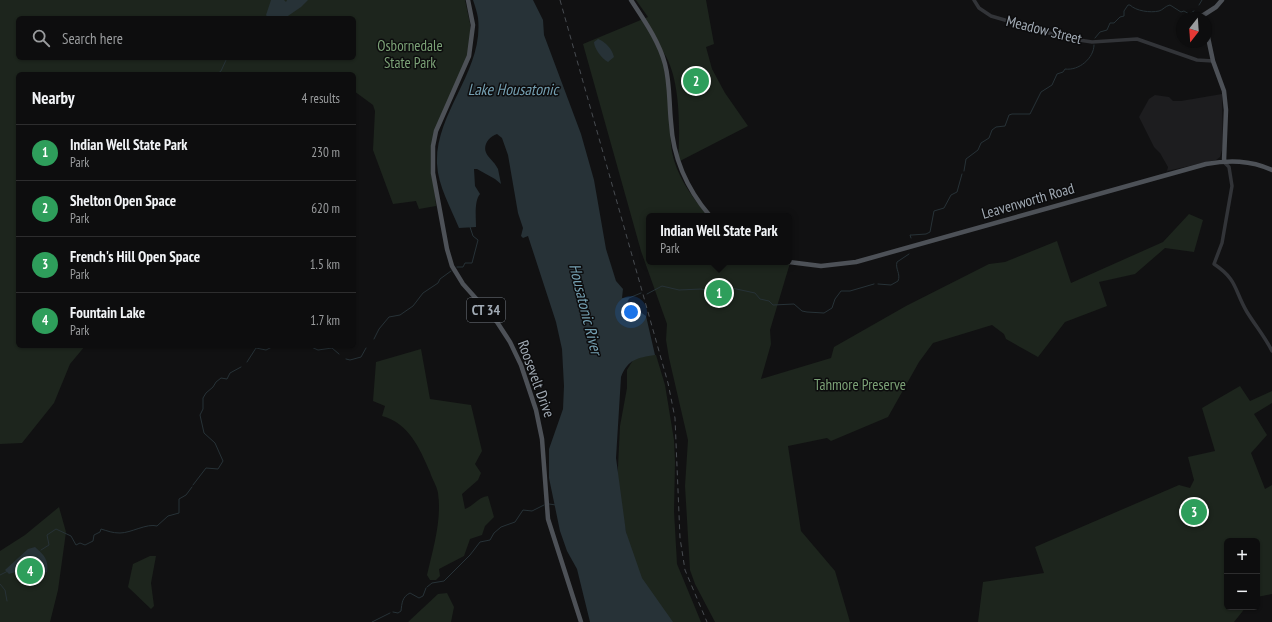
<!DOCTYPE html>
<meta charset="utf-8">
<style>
:root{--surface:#0d0d0e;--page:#161617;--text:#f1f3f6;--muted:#9a9c9e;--line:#2d2d2e;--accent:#fd8c1e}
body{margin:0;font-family:"PT Sans Narrow",sans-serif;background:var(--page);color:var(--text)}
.controls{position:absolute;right:12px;bottom:12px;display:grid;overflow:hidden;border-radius:6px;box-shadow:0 1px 3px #0004}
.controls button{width:36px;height:36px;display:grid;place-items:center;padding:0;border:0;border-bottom:1px solid var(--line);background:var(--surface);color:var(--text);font:20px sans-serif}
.compass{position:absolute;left:1176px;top:12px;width:36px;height:36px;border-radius:50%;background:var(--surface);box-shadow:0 1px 3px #0004;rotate:197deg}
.you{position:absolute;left:631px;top:312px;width:14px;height:14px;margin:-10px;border:3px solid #fff;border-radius:50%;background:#1a73e8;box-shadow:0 0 0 6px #1a73e833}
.badge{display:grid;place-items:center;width:26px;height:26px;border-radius:50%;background:var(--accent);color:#fff;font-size:13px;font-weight:700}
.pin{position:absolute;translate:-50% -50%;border:2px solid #fff;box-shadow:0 1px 4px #0006}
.popup{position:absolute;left:646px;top:213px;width:146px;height:52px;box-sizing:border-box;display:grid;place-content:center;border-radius:6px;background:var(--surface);filter:drop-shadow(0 1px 3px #0005);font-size:13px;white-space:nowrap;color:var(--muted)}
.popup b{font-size:15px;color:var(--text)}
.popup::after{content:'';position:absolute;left:50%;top:100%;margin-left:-8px;border:8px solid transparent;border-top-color:var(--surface)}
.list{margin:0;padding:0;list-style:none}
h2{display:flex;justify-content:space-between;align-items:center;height:52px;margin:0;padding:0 16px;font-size:17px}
h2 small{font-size:13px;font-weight:400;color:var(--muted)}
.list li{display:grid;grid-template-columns:26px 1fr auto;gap:12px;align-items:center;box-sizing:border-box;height:56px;padding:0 16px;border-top:1px solid var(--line)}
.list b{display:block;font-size:15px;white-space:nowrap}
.list p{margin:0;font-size:13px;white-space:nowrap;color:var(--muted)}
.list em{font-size:13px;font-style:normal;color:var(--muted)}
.icon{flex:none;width:22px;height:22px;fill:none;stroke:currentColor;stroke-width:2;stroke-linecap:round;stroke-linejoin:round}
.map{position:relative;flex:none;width:1272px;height:622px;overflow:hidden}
.search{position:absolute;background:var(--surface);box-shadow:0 1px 3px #0004;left:16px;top:16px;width:340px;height:44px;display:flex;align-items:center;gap:10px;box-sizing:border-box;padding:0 14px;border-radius:6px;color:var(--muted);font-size:15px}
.panel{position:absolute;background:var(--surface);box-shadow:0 1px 3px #0004;left:16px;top:72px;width:340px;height:276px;border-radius:6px}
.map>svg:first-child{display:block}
.built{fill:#1d1d1f}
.green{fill:#1d251d;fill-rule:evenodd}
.water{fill:#273237}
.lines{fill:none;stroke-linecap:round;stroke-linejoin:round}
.stream{stroke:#273237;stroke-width:1}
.minor{stroke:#323438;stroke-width:3.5}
.major{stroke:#4d5157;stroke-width:4.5}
.rail{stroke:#484c51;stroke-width:1;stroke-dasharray:5 4;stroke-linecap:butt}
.labels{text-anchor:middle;stroke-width:3;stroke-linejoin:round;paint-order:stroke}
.shield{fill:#0c0c0d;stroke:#747b82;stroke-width:1}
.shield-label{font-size:14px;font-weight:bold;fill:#a1aab4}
.street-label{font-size:15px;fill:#a1aab4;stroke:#0c0c0d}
.park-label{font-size:15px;fill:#7ba176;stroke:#0c0c0d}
.water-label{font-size:16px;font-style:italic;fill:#75a0b2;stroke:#0c0c0d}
</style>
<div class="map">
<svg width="1272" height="622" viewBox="0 0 1272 622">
<rect width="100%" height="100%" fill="#111112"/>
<path class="built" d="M1222 94 1223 147 1220 157 1216 160 1167 171 1168 167 1160 153 1154 147 1139 117 1149 99 1155 95 1169 97 1173 101H1181Z"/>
<path class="green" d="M0 0H465L470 23V43L467 59 432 143 431 153 436 206 419 209 416 201 393 204 373 150 375 111 373 105 354 91V74H18V346H85L70 364 54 403 22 443 0 444ZM18 18H354V58H18Z
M636 0H706L714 44 706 47 712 69 725 93 748 126 678 162C680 131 681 80 664 53 669 72 670 96 671 116 672 125 670 135 671 144 673 171 691 196 708 216H649V262L790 263 770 330 771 344 761 379 831 358 834 347 906 306 989 264 1005 262 1057 241 1071 283 1163 242 1189 214 1203 220 1194 252 1165 248 1135 274 1099 282 1107 306 1065 322 1038 357 1006 339 1004 334 992 325 933 343 919 362 888 417 831 441 827 438 788 446 801 531 835 571 850 622H715L695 584 690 570 685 486 688 440 669 358 666 340 667 324 641 251 583 44 648 17Z
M421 349 430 399 471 405 482 451 475 464 481 473 478 480 462 494 465 509C474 506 478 497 488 496L494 517 485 526 482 535 470 539 464 556 439 569 440 576 436 580H430L427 575C433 549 442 520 438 493 437 486 432 479 430 472 420 449 409 423 382 416L385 406 373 401 376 362Z
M649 354 656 355 665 385 674 440 675 462 674 511 677 564 701 622H668L634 572 617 487 620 426 627 388V370L633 360 641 356Z
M1240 386 1250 401 1272 391V403L1254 414 1267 435 1251 453 1265 489 1272 485V594L1257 597V541H1227V607H1246L1234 622H978L983 582 1044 573 1035 547 1179 485 1190 488 1194 480 1188 457 1215 451 1202 408Z
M59 507 66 532 58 590 50 622H0V551L25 535Z
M150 556H156L151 583 154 606 151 609 128 587 133 564Z
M447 593 454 607 451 622H408L438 594Z"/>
<path class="water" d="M271 0H284L286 2 287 0H308L301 7 285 18H268L266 15Z
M473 0H533L543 20 544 35 581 134 594 180 606 249 616 281 623 289 622 298 630 297 625 306 639 311 646 316 655 355C637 358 628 359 621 377L616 458 626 532 642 578 673 622H590L577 569 567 551 560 531 549 478V449L563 409 564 386 562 349 556 322 528 236 523 238 521 236 523 228 518 213 508 155 502 138 497 134C488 137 481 147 488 156 492 161 495 163 498 169 499 174 500 179 501 184L495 179 477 169H474L475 186 480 194C474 201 476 218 476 227L459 228C451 208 438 186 437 164 435 112 484 71 478 18 477 12 475 6 473 0Z
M598 39C606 42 612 49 614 57L608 62C602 59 594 48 594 42Z
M35 547C44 555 49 560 47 572L30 580C24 573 19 570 9 574L5 570 28 549Z"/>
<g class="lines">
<path class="stream" d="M1199 5 1202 0
M1095 38 1100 32 1107 30 1110 23H1114L1120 17 1124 16V11L1128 5H1130C1136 11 1150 13 1159 11 1163 10 1165 6 1170 5L1181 12 1184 11 1189 14 1194 11
M217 74 221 71 227 58
M964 171 966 159 978 150 981 143 989 138 992 130 996 127 1005 126 1009 115 1012 114H1030L1041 92 1052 85 1057 74 1063 72 1065 69C1079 71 1094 58 1094 45
M911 238 910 235H912L926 234 930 232 934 211 944 208 951 195 957 192 962 174
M457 267H463L465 263H472L478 240 473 236 470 227
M878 284 891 285 898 281C901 274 895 269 897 262L909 254
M647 294 662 286 679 290 701 289 709 291 727 287 755 293 760 299 769 301 773 305 794 304 802 311 807 312 824 313 832 308 835 299 841 291H850L874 284
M629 298 641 293
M374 339 379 329 389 317 400 315 413 306 423 293 438 283 440 279 451 271
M297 346H300
M309 346 318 350 332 348 339 354
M346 359 350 360 361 357 366 348
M247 362 256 348 266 350 274 346
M193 485 206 468 218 469 223 461 215 443 204 433 200 415 203 409V398L206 393 213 387 216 382 221 378 227 379 230 373 241 367
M549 504 556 505
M41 550 49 545 47 535 56 529 71 536 76 545 80 543 85 545 93 541 94 535 100 532 101 529C108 531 112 533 120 533 131 533 147 523 157 526L168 516 179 513V499L186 495 192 487
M0 575 8 571
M0 584 5 590 7 601
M427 587 432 583 444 581 470 555 480 542 490 540 494 533 501 527 515 522 523 510 532 511 544 505
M393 612 398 613 401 611C402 603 402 597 410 593L419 598 423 596 426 588
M372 622 390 613"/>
<path class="minor" d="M974 0 979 8 991 16 1066 38 1092 42 1137 39 1197 60 1213 61
M1224 162 1229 167 1232 186 1222 243 1214 264C1238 280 1234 290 1247 312 1255 325 1265 337 1272 351"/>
<path class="major" d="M468 0 473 25 469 56 436 131 433 146V173L447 249 452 266 463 284 497 322 510 342 521 365 536 410 542 439 548 519 581 622
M631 0C644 20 659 41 665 64 670 83 669 103 671 122 673 158 687 189 710 216
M1203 18 1202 16 1216 7 1222 0
M1206 28 1213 61 1224 91 1226 110 1224 161
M789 262 821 266 856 262 1206 164C1229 160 1250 160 1272 170"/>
<path class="rail" d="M560 0 668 383 675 418 680 538 685 570 707 622"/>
</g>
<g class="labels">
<rect class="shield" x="467" y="298" width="38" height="24" rx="3"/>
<g class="shield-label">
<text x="486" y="315">CT 34</text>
</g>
<g class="street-label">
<text transform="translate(1044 30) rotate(14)" y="5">Meadow Street</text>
<text transform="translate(1028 201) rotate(-16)" y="5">Leavenworth Road</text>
<text transform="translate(536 379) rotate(70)" y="5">Roosevelt Drive</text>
</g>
<g class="park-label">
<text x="410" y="51">Osbornedale<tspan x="410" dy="17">State Park</tspan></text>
<text x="860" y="390">Tahmore Preserve</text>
</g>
<g class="water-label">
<text x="513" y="95">Lake Housatonic</text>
<text transform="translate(586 309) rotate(76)" y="6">Housatonic River</text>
</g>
</g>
</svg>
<div class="controls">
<button>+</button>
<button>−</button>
</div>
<svg class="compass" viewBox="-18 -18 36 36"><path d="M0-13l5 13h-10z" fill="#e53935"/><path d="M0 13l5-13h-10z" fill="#9a9c9e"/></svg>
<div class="you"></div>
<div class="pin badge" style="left:719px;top:293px;background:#2e9e5b">1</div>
<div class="popup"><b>Indian Well State Park</b>Park</div>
<div class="pin badge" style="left:696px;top:81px;background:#2e9e5b">2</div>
<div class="pin badge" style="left:1194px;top:512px;background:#2e9e5b">3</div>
<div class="pin badge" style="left:30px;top:571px;background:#2e9e5b">4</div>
<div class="search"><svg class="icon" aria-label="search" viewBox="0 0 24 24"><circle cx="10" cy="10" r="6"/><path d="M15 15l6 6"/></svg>Search here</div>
<section class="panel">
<h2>Nearby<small>4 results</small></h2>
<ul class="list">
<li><span class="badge" style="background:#2e9e5b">1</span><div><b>Indian Well State Park</b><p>Park</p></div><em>230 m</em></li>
<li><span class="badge" style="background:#2e9e5b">2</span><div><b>Shelton Open Space</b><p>Park</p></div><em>620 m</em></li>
<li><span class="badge" style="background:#2e9e5b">3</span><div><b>French's Hill Open Space</b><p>Park</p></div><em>1.5 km</em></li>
<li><span class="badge" style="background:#2e9e5b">4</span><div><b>Fountain Lake</b><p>Park</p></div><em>1.7 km</em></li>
</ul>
</section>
</div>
